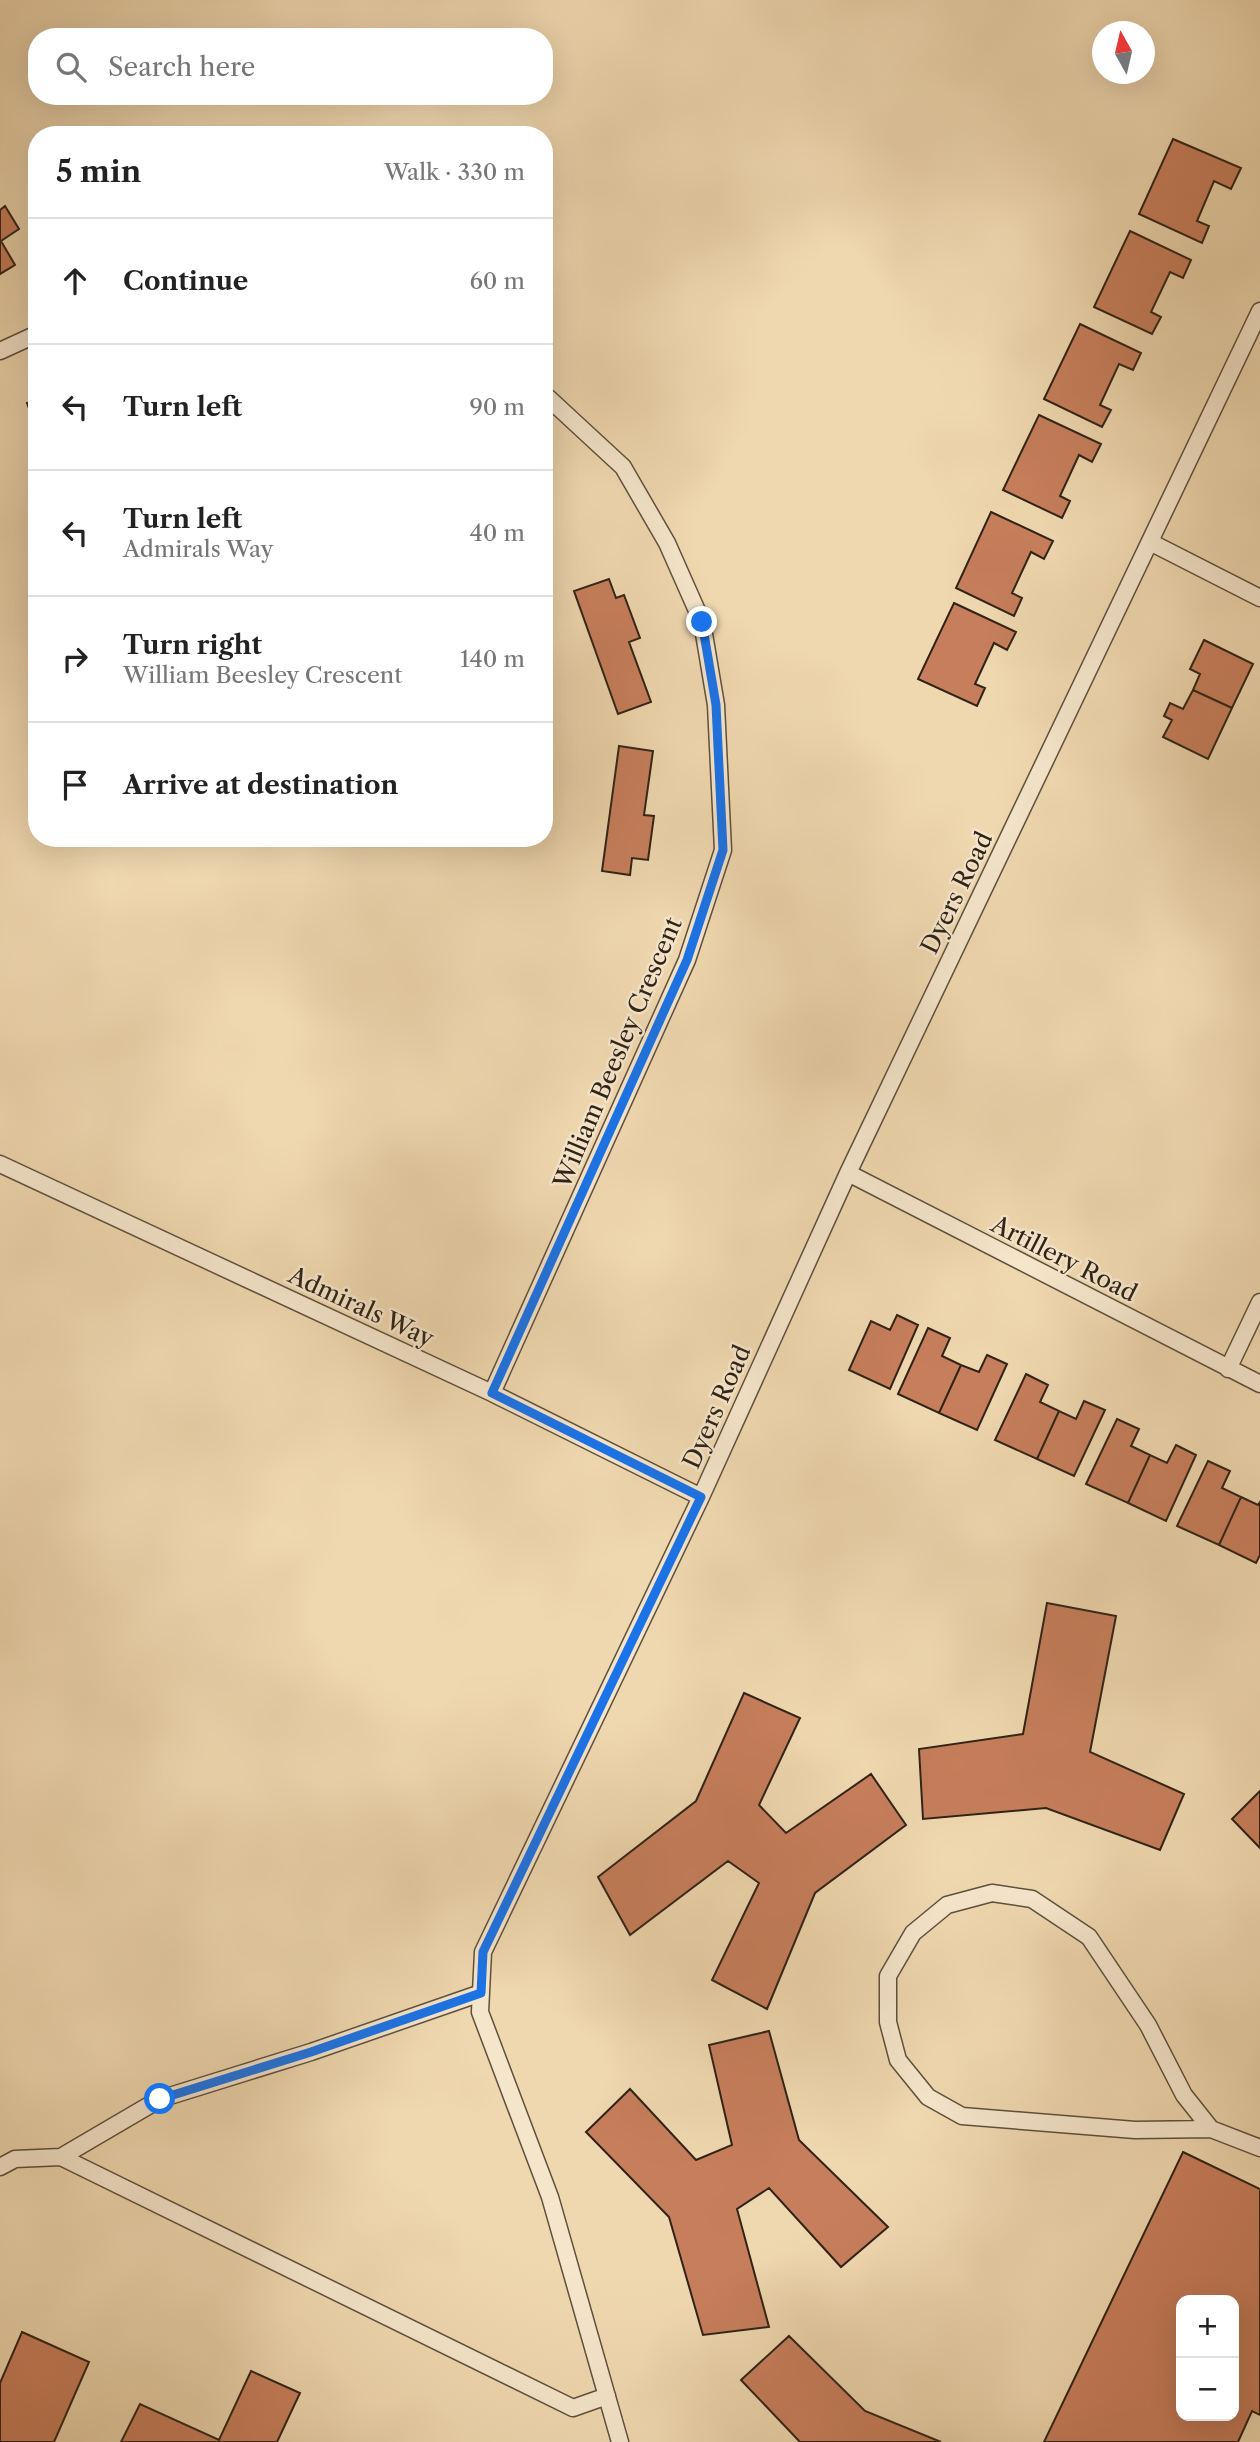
<!DOCTYPE html>
<meta charset="utf-8">
<style>
:root{--surface:#fff;--page:#f2f2f2;--text:#222;--muted:#767676;--line:#e0e0e0}
body{margin:0;font-family:"Libre Caslon Text",serif;background:var(--page);color:var(--text)}
.controls{position:absolute;right:21px;bottom:21px;display:grid;overflow:hidden;border-radius:14px;box-shadow:0 7px 28px #0002}
.controls button{width:63px;height:63px;display:grid;place-items:center;padding:0;border:0;border-bottom:2px solid var(--line);background:var(--surface);color:var(--text);font:35px sans-serif}
.compass{position:absolute;left:1092px;top:21px;width:63px;height:63px;border-radius:50%;background:var(--surface);box-shadow:0 7px 28px #0002;rotate:352deg}
.stop{position:absolute;width:21px;height:21px;margin:-16px;border:5px solid #1a73e8;border-radius:50%;background:#fff}
.stop.end{background:#1a73e8;border-color:#fff;box-shadow:0 2px 7px #0008}
.list{margin:0;padding:0;list-style:none}
h2{display:flex;justify-content:space-between;align-items:center;height:91px;margin:0;padding:0 28px;font-size:30px}
h2 small{font-size:23px;font-weight:400;color:var(--muted)}
.list li{display:grid;grid-template-columns:46px 1fr auto;gap:21px;align-items:center;box-sizing:border-box;height:126px;padding:0 28px;border-top:2px solid var(--line)}
.list b{display:block;font-size:26px;white-space:nowrap}
.list p{margin:0;font-size:23px;white-space:nowrap;color:var(--muted)}
.list em{font-size:23px;font-style:normal;color:var(--muted)}
.icon{flex:none;width:38px;height:38px;fill:none;stroke:currentColor;stroke-width:2;stroke-linecap:round;stroke-linejoin:round}
.map{position:relative;flex:none;width:1260px;height:2442px;overflow:hidden}
.search{position:absolute;background:var(--surface);box-shadow:0 7px 28px #0002;left:28px;top:28px;width:525px;height:77px;display:flex;align-items:center;gap:18px;box-sizing:border-box;padding:0 24px;border-radius:28px;color:var(--muted);font-size:26px}
.panel{position:absolute;background:var(--surface);box-shadow:0 7px 28px #0002;left:28px;top:126px;width:525px;height:721px;border-radius:28px}
.map>svg:first-child{display:block}
.building{fill:#c77e5c;stroke:#2f2316;stroke-width:2;fill-rule:evenodd}
.lines{fill:none;stroke-linecap:round;stroke-linejoin:round}
.lane-casing{stroke:#5f503c;stroke-width:19}
.lane{stroke:#f5e5cb;stroke-width:16}
.route{stroke:#1a73e8;stroke-width:9}
.labels{text-anchor:middle;stroke-width:5;stroke-linejoin:round;paint-order:stroke}
.street-label{font-size:24px;fill:#2f2316;stroke:#f5e5cb}
</style>
<div class="map">
<svg width="1260" height="2442" viewBox="0 0 1260 2442">
<rect width="100%" height="100%" fill="#efd7af"/>
<filter id="stains"><feTurbulence type="fractalNoise" baseFrequency=".00286" numOctaves="4"/><feColorMatrix values="0 0 0 0 .2 0 0 0 0 .09 0 0 0 0 .02 0 0 0 .5 -.17"/></filter>
<radialGradient id="worn" r=".72"><stop offset=".6" stop-color="#630" stop-opacity="0"/><stop offset="1" stop-color="#630" stop-opacity=".3"/></radialGradient>
<path class="building" d="M1173 139 1241 168 1231 189 1214 181 1197 221 1209 226 1202 243 1139 214Z
M5 206 19 229 1 241 15 265 0 274V210Z
M1130 231 1191 260 1183 278 1170 272 1151 312 1161 317 1152 334 1094 307Z
M1080 324 1141 353 1133 370 1119 364 1100 405 1111 410 1102 427 1044 399Z
M37 400V430L27 403Z
M1039 415 1101 444 1092 462 1079 455 1060 496 1070 501 1062 518 1003 490Z
M991 512 1053 541 1044 559 1031 552 1012 593 1022 598 1014 616 956 588Z
M609 579 616 598 624 595 640 638 629 642 651 702 618 714 574 591Z
M954 603 1016 632 1007 650 994 643 975 684 985 688 977 706 918 679Z
M1204 640 1253 664 1232 708 1193 690 1200 674 1190 669Z
M1193 690 1232 708 1208 759 1163 737 1172 720 1164 716 1170 703 1183 709Z
M619 746 653 751 644 815 654 816 648 860 632 858 630 875 602 871Z
M897 1315 918 1325 890 1389 849 1370 871 1321 890 1330Z
M928 1328 950 1338 942 1356 961 1365 939 1413 898 1394Z
M987 1355 1007 1364 977 1430 939 1413 961 1365 979 1372Z
M1026 1374 1048 1385 1040 1402 1059 1411 1037 1459 995 1440Z
M1084 1401 1105 1410 1074 1476 1037 1459 1059 1411 1076 1419Z
M1117 1419 1139 1429 1131 1446 1150 1455 1128 1503 1086 1484Z
M1176 1445 1196 1455 1166 1521 1128 1503 1150 1455 1167 1463Z
M1208 1461 1230 1471 1222 1488 1241 1497 1219 1545 1177 1526Z
M1241 1497 1258 1505 1260 1502V1555L1256 1563 1219 1545Z
M1047 1603 1116 1616 1090 1752 1184 1794 1160 1850 1046 1808 923 1819 919 1749 1023 1734Z
M744 1693 800 1718 759 1805 786 1833 871 1774 906 1825 815 1893 767 2009 712 1980 759 1883 728 1861 630 1935 598 1877 696 1801Z
M1260 1791V1848L1232 1819Z
M769 2031 799 2140 888 2227 841 2267 769 2188 737 2209 769 2327 703 2335 669 2217 586 2132 630 2089 696 2160 732 2145 709 2045Z
M1183 2152 1260 2189V2415L1252 2411 1238 2442H1044ZM1181 2300H1234V2416H1181Z
M22 2332 89 2362 54 2442H0V2383Z
M789 2336 865 2411 941 2442H800L741 2380Z
M251 2371 300 2393 277 2442H121L140 2404 219 2440Z"/>
<g class="lines">
<g class="lane-casing">
<path id="lane" d="M0 351 37 334
M1150 542 1260 598
M0 1164 492 1393 701 1497
M848 1173 1260 1384
M1228 1369 1260 1302
M492 1393 687 960 723 850 716 705 702 622 667 543 623 467 544 394
M1211 2129 1184 2095 1148 2025 1089 1937 1032 1899 992 1893 947 1905 913 1933 888 1976V2022L898 2060 928 2097 962 2116 1135 2130 1211 2129 1260 2148
M61 2157 160 2099 311 2052 481 1993
M0 2167 15 2159 61 2157 573 2408 607 2396
M620 2442 550 2197 480 2012 483 1952 701 1497 848 1173 1260 311"/>
</g>
<use href="#lane" class="lane"/>
</g>
<g class="lines">
<path class="route" d="M160 2099 311 2052 481 1993 483 1952 701 1497 492 1393 687 960 723 850 716 705 702 622"/>
</g>
<g class="labels">
<g class="street-label">
<text transform="translate(957 893) rotate(-64)" y="8">Dyers Road</text>
<text transform="translate(618 1053) rotate(-67)" y="8">William Beesley Crescent</text>
<text transform="translate(1064 1259) rotate(27)" y="8">Artillery Road</text>
<text transform="translate(361 1307) rotate(25)" y="8">Admirals Way</text>
<text transform="translate(717 1407) rotate(-66)" y="8">Dyers Road</text>
</g>
</g>
<rect width="100%" height="100%" filter="url(#stains)"/>
<rect width="100%" height="100%" fill="url(#worn)"/>
</svg>
<div class="controls">
<button>+</button>
<button>−</button>
</div>
<svg class="compass" viewBox="-18 -18 36 36"><path d="M0-13l5 13h-10z" fill="#e53935"/><path d="M0 13l5-13h-10z" fill="#767676"/></svg>
<div class="stop" style="left:160px;top:2099px"></div>
<div class="stop end" style="left:702px;top:622px"></div>
<div class="search"><svg class="icon" aria-label="search" viewBox="0 0 24 24"><circle cx="10" cy="10" r="6"/><path d="M15 15l6 6"/></svg>Search here</div>
<section class="panel">
<h2>5 min<small>Walk · 330 m</small></h2>
<ul class="list">
<li><svg class="icon" aria-label="ahead" viewBox="0 0 24 24"><path d="M12 20V5M6 11l6-6 6 6"/></svg><div><b>Continue</b></div><em>60 m</em></li>
<li><svg class="icon" aria-label="left" viewBox="0 0 24 24"><path d="M17 20v-9H6M10 6l-5 5 5 5"/></svg><div><b>Turn left</b></div><em>90 m</em></li>
<li><svg class="icon" aria-label="left" viewBox="0 0 24 24"><path d="M17 20v-9H6M10 6l-5 5 5 5"/></svg><div><b>Turn left</b><p>Admirals Way</p></div><em>40 m</em></li>
<li><svg class="icon" aria-label="right" viewBox="0 0 24 24"><path d="M7 20v-9h11M14 6l5 5-5 5"/></svg><div><b>Turn right</b><p>William Beesley Crescent</p></div><em>140 m</em></li>
<li><svg class="icon" aria-label="arrive" viewBox="0 0 24 24"><path d="M6 21V4h12l-3 4 3 4H6"/></svg><div><b>Arrive at destination</b></div></li>
</ul>
</section>
</div>
